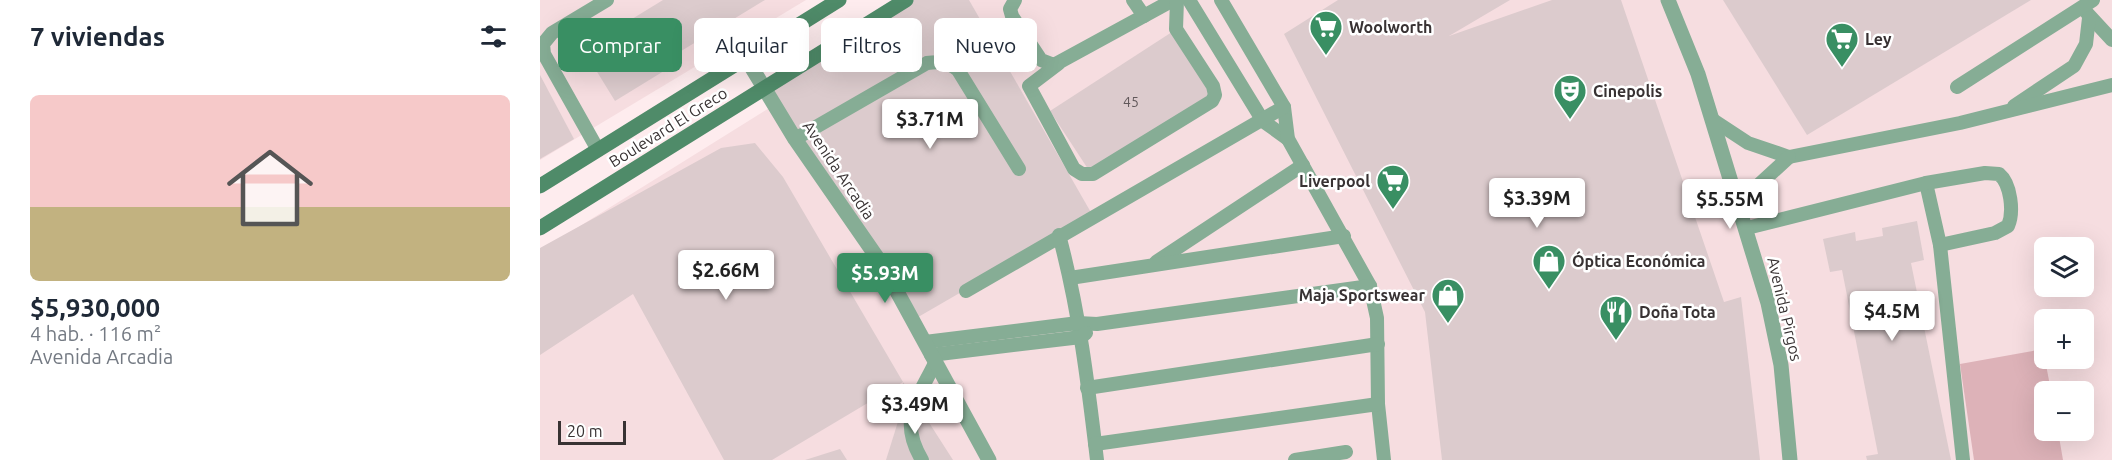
<!DOCTYPE html>
<html lang="es">
<meta charset="utf-8">
<style>
body{margin:0;font-family:Ubuntu,sans-serif;background:#f6f6f7;color:#1f2937;height:100vh;display:flex;flex-direction:column;font-size:22px;white-space:nowrap}
*{box-sizing:border-box;margin:0}
p{font-size:20px;color:#747a83}
.icon{flex:none;width:33px;height:33px;fill:none;stroke:currentColor;stroke-width:2;stroke-linecap:round;stroke-linejoin:round}
.map{position:relative;flex:1;overflow:hidden}
.panel{display:flex;flex-direction:column;background:#fff;width:540px}
.panel>*{flex:none}
.banner{position:absolute;left:18px;top:18px;width:570px;height:54px;display:flex;gap:12px}
.buttons{position:absolute;left:1494px;top:237px;display:grid;gap:12px}
.buttons a{display:grid;place-items:center;width:60px;height:60px;border-radius:9px;background:#fff;box-shadow:0 6px 24px #0002;font-size:30px}
.scale{position:absolute;left:18px;bottom:15px;width:68px;box-sizing:border-box;padding-left:6px;border:3px solid #383233;border-top:0;font-size:16px;line-height:21px;white-space:nowrap;color:#383233;-webkit-text-stroke:4px #fff;paint-order:stroke}
.price{position:absolute;translate:-50% -51px;padding:0 14px;border-radius:6px;background:#fff;color:#222;font-size:20px;line-height:39px;filter:drop-shadow(0 2px 3px #0008)}
.price::after{content:'';position:absolute;left:50%;top:36px;width:18px;height:14px;margin-left:-9px;background:inherit;clip-path:polygon(0 0,100% 0,50% 100%)}
.price.active{background:#398f63;color:#fff}
ul{padding:0;list-style:none}
li{display:grid;align-content:center;gap:12px;height:318px;padding:0 30px}
li span{display:grid;place-items:center;height:186px;border-radius:9px;color:#555}
li>.icon{margin-inline-start:auto}
span .icon{width:108px;height:108px;fill:#fffc;stroke-width:1}
li b{font-size:26px}
h2{display:flex;justify-content:space-between;align-items:center;height:72px;padding:0 30px;font-size:26px}
.tag{padding:0 21px;border-radius:9px;background:#fff;box-shadow:0 6px 24px #0002;font-size:21px;line-height:54px}
.tag.active{background:#398f63;color:#fff}
main{display:flex;flex:1;min-height:0}
.map>svg:first-child{display:block}
.built{fill:#f6dde0;fill-rule:evenodd}
.green{fill:#ddb2b8}
.building{fill:#dccbcd}
.lines{fill:none;stroke-linecap:round;stroke-linejoin:round}
.service{stroke:#86ad95;stroke-width:14}
.minor{stroke:#86ad95;stroke-width:15}
.secondary{stroke:#4f8b69;stroke-width:15}
.labels{text-anchor:middle;stroke-width:5;stroke-linejoin:round;paint-order:stroke}
.number-label{font-size:14px;fill:#61585a}
.poi-label{font-size:16px;font-weight:bold;fill:#383233;stroke:#fff;text-anchor:start}
.street-label{font-size:16px;fill:#383233;stroke:#fff}
</style>
<main>
<section class="panel">
<h2>7 viviendas<svg class="icon" aria-label="filters" viewBox="0 0 24 24"><path d="M4 7h16M4 17h16"/><circle cx="9" cy="7" r="2"/><circle cx="15" cy="17" r="2"/></svg></h2>
<ul>
<li><span style="background:linear-gradient(#f6c9c9 60%,#c2b280 0)"><svg class="icon" aria-label="home" viewBox="0 0 24 24"><path d="M3 11l9-7 9 7M6 9v11h12V9"/></svg></span><div><b>$5,930,000</b><p>4 hab. · 116 m²</p><p>Avenida Arcadia</p></div></li>
</ul>
</section>
<div class="map">
<svg width="1572" height="460" viewBox="0 0 1572 460">
<rect width="100%" height="100%" fill="#feecee"/>
<!-- built -->
<g class="built">
<polygon points="0,0 266,0 0,160"/>
<path d="M402,0H1572V460H0V251ZM1504,248H1544V286H1504ZM1504,320H1544V358H1504ZM1504,392H1544V430H1504Z"/>
</g>
<!-- green -->
<polygon class="green" points="1503,349 1511,391 1504,392 1504,430 1518,431 1523,460 1434,460 1420,364"/>
<!-- building -->
<g class="building">
<polygon points="123,0 225,0 133,56 137,63 75,101 43,49"/>
<polygon points="366,0 429,0 553,216 373,320 224,89"/>
<polygon points="798,0 970,0 909,36 1012,0 1081,0 1184,302 1201,297 1220,460 902,460 885,312 744,34"/>
<polygon points="1183,0 1491,0 1267,135"/>
<polygon points="632,32 672,93 550,172 510,111"/>
<polygon points="0,75 34,139 0,159"/>
<polygon points="215,143 243,177 363,382 232,460 184,460 93,294 0,355 0,248 181,148"/>
<polygon points="1377,221 1384,260 1371,263 1411,460 1327,460 1326,456 1338,454 1302,270 1290,272 1283,239 1315,232 1316,241 1343,236 1342,228"/>
<polygon points="363,382 413,460 346,460 361,412"/>
<polygon points="300,449 307,460 265,460"/>
</g>
<g class="lines">
<!-- service -->
<g class="service">
<polyline points="475,0 470,9 472,16 501,60 514,65 633,0"/>
<polyline points="593,0 604,16"/>
<polyline points="649,0 723,121 748,139"/>
<polyline points="681,0 744,107 748,139 830,286 837,318 838,404 844,460"/>
<polyline points="1547,13 1572,40"/>
<polyline points="518,64 489,86 534,169 542,174 553,174 672,101 675,95 673,86 636,29 637,0"/>
<polyline points="1417,87 1553,0"/>
<polyline points="1474,106 1534,66 1546,44 1549,18"/>
<polyline points="1173,120 1208,143 1249,157 1420,123 1572,85"/>
<path d="M255,139L387,63C400,61 408,62 418,70L479,169"/>
<polyline points="58,150 4,54 3,44 12,33 67,0"/>
<polyline points="1386,183 1400,245 1423,460"/>
<polyline points="1199,203 1249,157"/>
<path d="M1207,228L1386,183L1445,173L1459,174C1471,184 1474,212 1468,226L1455,233L1400,245"/>
<path d="M519,235C539,309 548,384 557,460"/>
<polyline points="616,262 763,165"/>
<polyline points="530,278 804,236"/>
<polyline points="426,291 744,107"/>
<polyline points="385,342 538,323 557,324 830,286"/>
<polyline points="391,355 541,337 546,333"/>
<polyline points="547,388 838,344"/>
<polyline points="555,444 838,404"/>
<path d="M382,460C358,420 377,400 395,363"/>
<polyline points="755,460 806,452"/>
</g>
<!-- minor -->
<g class="minor">
<polyline points="1128,0 1158,74 1228,303 1241,365 1250,460"/>
<polyline points="206,58 255,139 343,266 449,460"/>
</g>
<!-- secondary -->
<g class="secondary">
<polyline points="0,186 299,0"/>
<polyline points="0,228 366,0"/>
</g>
</g>
<!-- icons -->
<defs>
<symbol id="supermarket-pin" viewBox="-11 -11 22 30"><path d="M0 17L-7.5 6A9.5 9.5 0 1 1 7.5 6Z" fill="#398f63" stroke="#fff"/><path d="M-6-5.5h2.5l.6 2H6L4.5 2H-2.5L-4.4-4H-6ZM-1.5 3.2a1.3 1.3 0 1 0 .1 0ZM3 3.2a1.3 1.3 0 1 0 .1 0Z" fill="#fff"/></symbol>
<symbol id="theatre-pin" viewBox="-11 -11 22 30"><path d="M0 17L-7.5 6A9.5 9.5 0 1 1 7.5 6Z" fill="#398f63" stroke="#fff"/><path d="M-5-5.5Q0-4 5-5.5V0Q5 5 0 6Q-5 5-5 0ZM-3.3-2.5H-1v1.5H-3.3ZM1-2.5H3.3v1.5H1ZM-2.8 1Q0 5.5 2.8 1Z" fill="#fff"/></symbol>
<symbol id="shop-pin" viewBox="-11 -11 22 30"><path d="M0 17L-7.5 6A9.5 9.5 0 1 1 7.5 6Z" fill="#398f63" stroke="#fff"/><path d="M-5-2.5h2.3a2.7 3.5 0 0 1 5.4 0H5L5.5 6h-11ZM-1.5-2.5h3a1.5 2.3 0 0 0-3 0Z" fill="#fff"/></symbol>
<symbol id="restaurant-pin" viewBox="-11 -11 22 30"><path d="M0 17L-7.5 6A9.5 9.5 0 1 1 7.5 6Z" fill="#398f63" stroke="#fff"/><path d="M-5-6h1v4h1v-4h1v4h1v-4h1v5L-1.5 .5V6h-2V.5L-5-1ZM5-6V6H3V1.5H1.5Q1.5-4 5-6Z" fill="#fff"/></symbol>
</defs>
<g fill-rule="evenodd">
<use href="#supermarket-pin" x="767" y="8" width="38" height="52"/>
<use href="#supermarket-pin" x="1283" y="20" width="38" height="52"/>
<use href="#theatre-pin" x="1011" y="72" width="38" height="52"/>
<use href="#supermarket-pin" x="834" y="162" width="38" height="52"/>
<use href="#shop-pin" x="990" y="242" width="38" height="52"/>
<use href="#shop-pin" x="889" y="276" width="38" height="52"/>
<use href="#restaurant-pin" x="1057" y="293" width="38" height="52"/>
</g>
<g class="labels">
<!-- number labels -->
<g class="number-label">
<text x="591" y="107">45</text>
</g>
<!-- poi labels -->
<g class="poi-label">
<text x="809" y="33">Woolworth</text>
<text x="1325" y="45">Ley</text>
<text x="1053" y="97">Cinepolis</text>
<text x="830" y="187" text-anchor="end">Liverpool</text>
<text x="1032" y="267">Óptica Económica</text>
<text x="885" y="301" text-anchor="end">Maja Sportswear</text>
<text x="1099" y="318">Doña Tota</text>
</g>
<!-- street labels -->
<g class="street-label">
<text transform="translate(128 127) rotate(-32)" y="6">Boulevard El Greco</text>
<text transform="translate(299 170) rotate(56)" y="6">Avenida Arcadia</text>
<text transform="translate(1245 309) rotate(77)" y="6">Avenida Pirgos</text>
</g>
</g>
</svg>
<div class="buttons">
<a><svg class="icon" aria-label="layers" viewBox="0 0 24 24"><path d="M12 4l9 5-9 5-9-5zM3 14l9 5 9-5"/></svg></a>
<a>+</a>
<a>−</a>
</div>
<div class="scale">20 m</div>
<b class="price" style="left:390px;top:150px">$3.71M</b>
<b class="price" style="left:997px;top:229px">$3.39M</b>
<b class="price" style="left:1190px;top:230px">$5.55M</b>
<b class="price" style="left:186px;top:301px">$2.66M</b>
<b class="price active" style="left:345px;top:304px">$5.93M</b>
<b class="price" style="left:1352px;top:342px">$4.5M</b>
<b class="price" style="left:375px;top:435px">$3.49M</b>
<div class="banner">
<a class="tag active">Comprar</a>
<a class="tag">Alquilar</a>
<a class="tag">Filtros</a>
<a class="tag">Nuevo</a>
</div>
</div>
</main>
